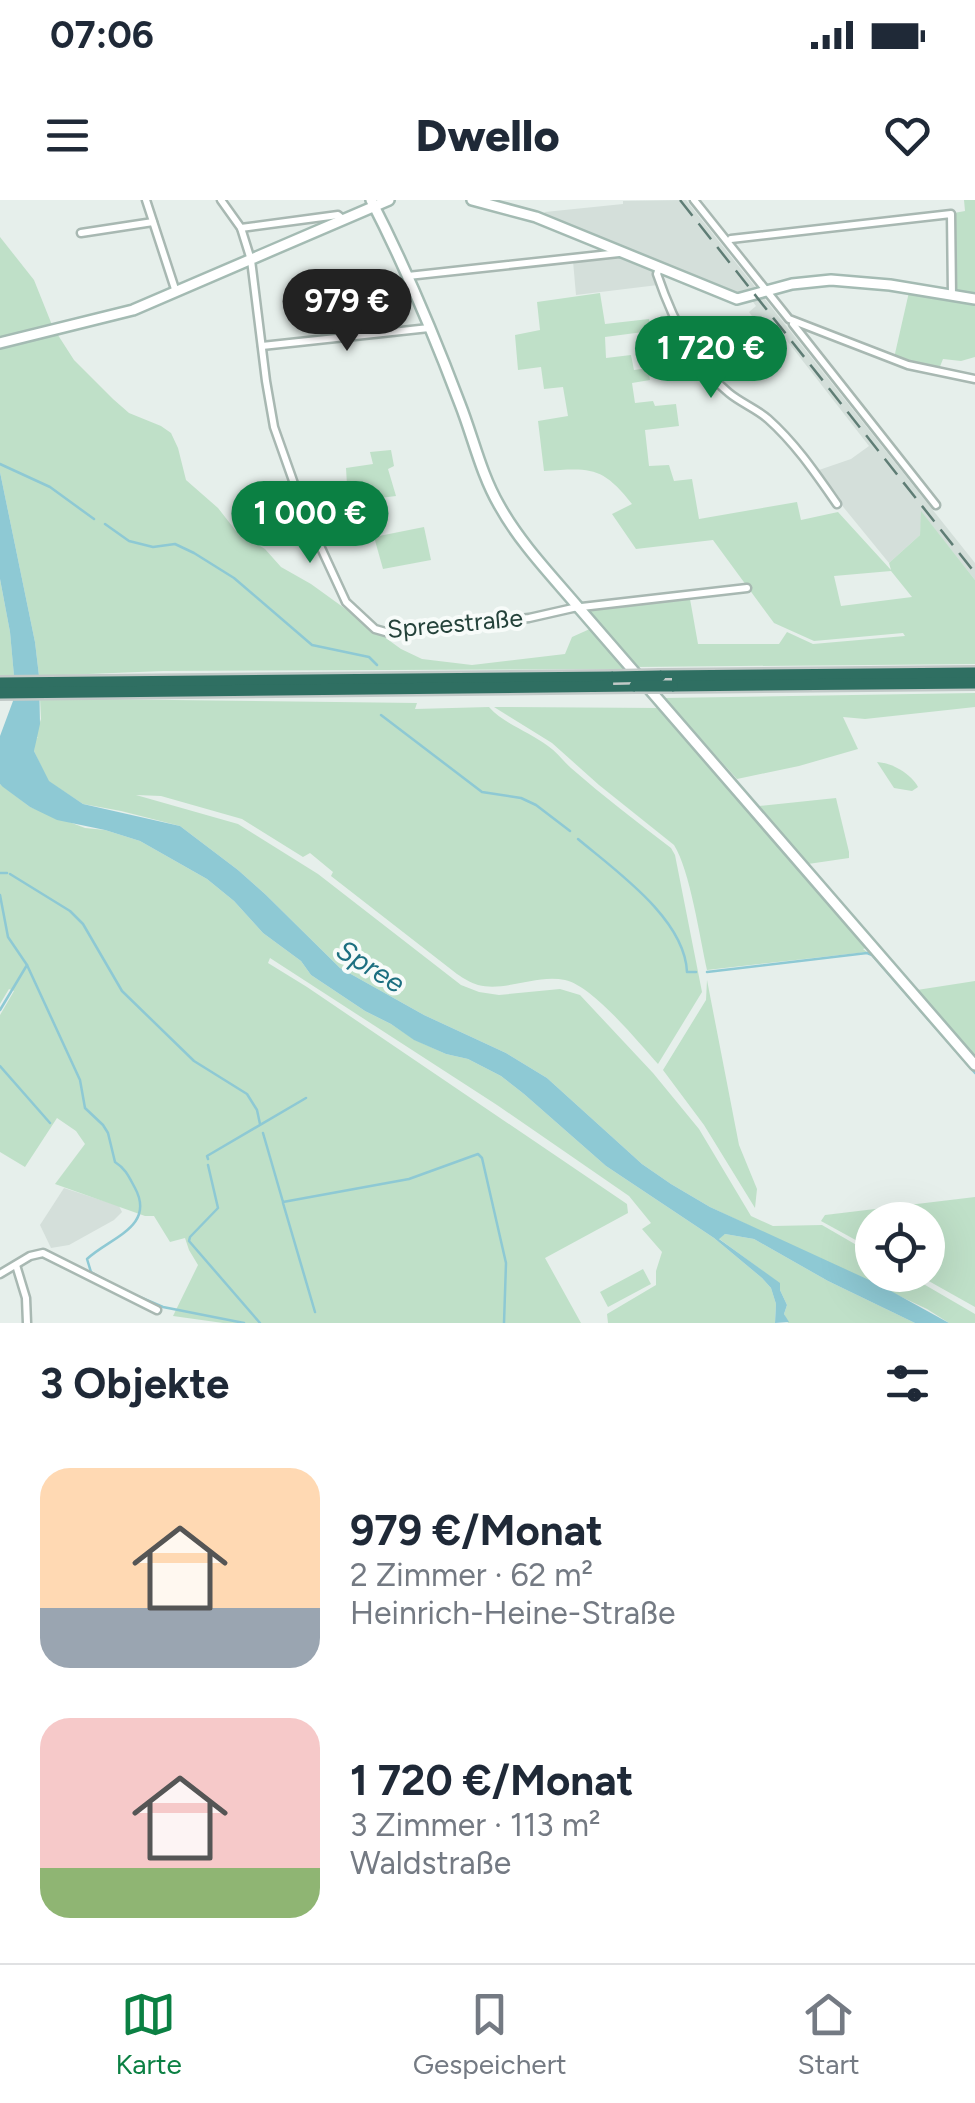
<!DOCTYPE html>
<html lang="de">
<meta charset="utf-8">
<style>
body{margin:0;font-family:Figtree,sans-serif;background:#f2f2f3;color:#1f2937;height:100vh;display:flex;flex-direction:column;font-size:38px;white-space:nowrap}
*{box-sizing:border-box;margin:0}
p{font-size:32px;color:#747a83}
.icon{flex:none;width:55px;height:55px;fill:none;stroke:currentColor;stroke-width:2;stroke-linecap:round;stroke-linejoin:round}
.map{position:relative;height:1123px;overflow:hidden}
.drawer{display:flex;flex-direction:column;background:#fff;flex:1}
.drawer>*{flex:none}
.buttons{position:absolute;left:855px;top:1002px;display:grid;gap:20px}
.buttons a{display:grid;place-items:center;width:90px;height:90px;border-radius:50%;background:#fff;box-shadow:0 10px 40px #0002;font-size:50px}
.price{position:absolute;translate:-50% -85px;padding:0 22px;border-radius:35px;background:#0b8043;color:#fff;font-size:32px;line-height:65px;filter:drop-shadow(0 2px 5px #0008)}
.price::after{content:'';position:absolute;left:50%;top:60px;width:30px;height:22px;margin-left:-15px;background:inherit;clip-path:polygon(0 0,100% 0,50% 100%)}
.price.on{background:#222;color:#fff}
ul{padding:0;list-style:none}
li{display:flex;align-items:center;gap:30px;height:250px;padding:0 40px}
li span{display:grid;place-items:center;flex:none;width:280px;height:200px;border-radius:30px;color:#555}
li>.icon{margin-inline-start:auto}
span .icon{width:120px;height:120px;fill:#fffc;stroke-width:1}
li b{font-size:42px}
h2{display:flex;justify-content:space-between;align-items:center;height:120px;padding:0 40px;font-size:42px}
.status{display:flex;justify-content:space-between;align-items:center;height:70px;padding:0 50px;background:#fff;direction:ltr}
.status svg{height:28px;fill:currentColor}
header{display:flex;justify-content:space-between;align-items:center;height:130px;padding:0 40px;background:#fff;font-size:45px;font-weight:800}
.tabs{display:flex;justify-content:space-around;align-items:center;height:140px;border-top:2px solid #e0e1e3;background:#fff;font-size:28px;color:#747a83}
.tabs a{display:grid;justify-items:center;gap:5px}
.tabs .on{color:#0b8043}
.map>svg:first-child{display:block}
.built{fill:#d4dfda}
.green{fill:#bfe0c8;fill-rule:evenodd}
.water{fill:#8ec9d4}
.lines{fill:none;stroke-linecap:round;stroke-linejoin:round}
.stream{stroke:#8ec9d4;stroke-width:2.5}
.street-casing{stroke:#a8b8b2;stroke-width:11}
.secondary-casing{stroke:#a4bbb3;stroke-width:14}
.highway-casing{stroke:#c2cac8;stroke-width:16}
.street{stroke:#fff;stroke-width:6}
.secondary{stroke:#fff;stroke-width:9}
.highway{stroke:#2f6f62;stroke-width:11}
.rail{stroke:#5f7d75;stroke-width:2.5;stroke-dasharray:20 10;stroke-linecap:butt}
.highway-bridge-casing{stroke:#c2cac8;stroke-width:16;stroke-linecap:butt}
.highway-bridge{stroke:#2f6f62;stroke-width:11}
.labels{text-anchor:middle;stroke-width:8;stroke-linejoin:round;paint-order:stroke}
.street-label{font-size:25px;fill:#24423a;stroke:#f7fbf9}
.water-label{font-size:28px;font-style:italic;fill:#1c6f80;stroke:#f7fbf9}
</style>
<div class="status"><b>07:06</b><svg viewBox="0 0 49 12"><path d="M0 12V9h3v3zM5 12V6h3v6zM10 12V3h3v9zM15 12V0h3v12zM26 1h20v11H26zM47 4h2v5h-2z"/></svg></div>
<header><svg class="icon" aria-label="menu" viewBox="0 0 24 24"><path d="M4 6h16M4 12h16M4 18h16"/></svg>Dwello<svg class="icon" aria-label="heart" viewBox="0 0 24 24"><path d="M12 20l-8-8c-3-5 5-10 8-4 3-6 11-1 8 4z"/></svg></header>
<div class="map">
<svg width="975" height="1123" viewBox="0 0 975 1123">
<rect width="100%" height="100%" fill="#e6efeb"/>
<!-- built -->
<g class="built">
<polygon points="686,0 975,363 975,380 922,313 920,335 889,363 840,303 819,270 851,259 869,246 774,124 763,131 749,112 756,106 748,95 737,95 542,15 545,12 623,4 623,1"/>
<polygon points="618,56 653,69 658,85 576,95 573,61"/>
<polygon points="64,988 119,1006 122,1012 114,1020 69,1045 51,1048 40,1025"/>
</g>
<!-- green -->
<g class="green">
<polygon points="964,0 975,0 975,94 956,90 954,13 965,11"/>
<polygon points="0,37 34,80 52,125 0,138"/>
<polygon points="909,92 975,103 975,157 961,161 943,159 939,169 894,158"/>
<path d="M600,93L605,124L649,119L651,131L605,137L606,158L631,155L634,170L648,168L650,180L632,183L635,203L653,201L655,206L676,204L679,226L645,230L649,266L669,265L674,281L692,279L699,319L797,302L801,320L838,312L891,370L889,363L920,335L921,311L975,380V464L636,467L585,409L690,399L698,444H779L787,432L813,444L905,436L903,433L814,441L774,423L713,340L636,349L612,314L632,304C602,266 591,268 544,271L538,221L568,216L563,187L544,189L541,167L518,170L515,135L540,130L537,102ZM891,371L912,397L841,406L834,376Z"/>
<polygon points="56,132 74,160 113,199 129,213 161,226 171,233 178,248 186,280 218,308 236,331 265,349 281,367 311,384 401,449 422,459 472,465 565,454 572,437 592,428 630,469 163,471 39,476 35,442 0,272 0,148"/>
<polygon points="391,250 394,266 388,269 396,296 348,302 346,268 373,264 370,252"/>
<polygon points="424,327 431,360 383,369 374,337"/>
<polygon points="0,379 10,432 14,476 0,476"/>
<polygon points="975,493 975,507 865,519 843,517 858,549 799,566 737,579 664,498"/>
<path d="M82,497L91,499L417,503L415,509L489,507C504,524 530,532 548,546C557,552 563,561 571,568C603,596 637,622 671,648L675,655L702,792L658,864C638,842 593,786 565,780C536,774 506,792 478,785C471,783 463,778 457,774L331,676L333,672L310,653L303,657L242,619L161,596L136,595L238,624L318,674L461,785L479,792L499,795L560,789L580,795L653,873L699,929L751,1016L773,1026L822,1025L872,1054V1075H908L975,1114V1123H949L927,1109L710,1007L671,984L642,964L547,878L506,853L424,815L340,768L265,694L238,670L180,626L121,611L83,604L48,581L34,551L35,538H38L35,536L41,519L40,498Z"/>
<path d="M494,507L660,508L869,747L863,749L867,752L707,770C700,739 690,670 674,645L599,585L552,543Z"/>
<path d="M877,562C893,563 911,574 918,587L912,591L894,588Z"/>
<polygon points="0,584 30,607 85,628 105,630 140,641 207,679 234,701 263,733 301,761 311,775 365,811 391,824 415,840 446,854 468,859 501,876 524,894 606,966 714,1038 762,1078 771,1088 776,1104 775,1123 608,1123 607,1114 656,1085 656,1071 662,1052 642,1029 651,1023 629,996 497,905 270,758 268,763 307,787 627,1004 628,1013 545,1058 581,1123 223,1123 173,1116 198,1065 189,1050 185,1038 170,1042 154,1016 145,1016 55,984 85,944 76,931 57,918 25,967 0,952 0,815 14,791 9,789 0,804"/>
<polygon points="836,598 849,652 849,658 808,664 759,606"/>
<polygon points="707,780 739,945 757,989 755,1008 704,925 663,870 706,800"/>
<polygon points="975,781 975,859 917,790"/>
<polygon points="975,997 975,1107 918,1075 928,1075 928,1020 872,1020 872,1049 821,1021 825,1015"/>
<polygon points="725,1034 754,1039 828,1081 915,1123 788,1123 784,1114 787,1105 780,1090 779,1083 718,1038"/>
<polygon points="643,1069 651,1084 608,1107 600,1092"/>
</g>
<!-- water -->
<polygon class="water" points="0,272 35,442 39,476 40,524 34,551 49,581 83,604 180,626 238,670 265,694 340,768 424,815 506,853 547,878 642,964 671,984 710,1007 880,1085 949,1123 915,1123 828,1081 754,1039 725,1034 719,1039 780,1083 780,1090 787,1105 784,1114 789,1122 775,1123 776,1104 771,1088 762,1078 714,1038 606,966 524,894 501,876 468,859 446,854 414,840 391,824 365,811 311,775 301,761 263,733 234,701 207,679 140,641 105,630 57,620 30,607 3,587 0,584 0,536 13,501 14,476 10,432 0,379"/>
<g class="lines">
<!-- stream -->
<g class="stream">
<polyline points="0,264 50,287 94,319"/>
<polyline points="105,324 129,341 153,347 175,344 194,353 234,378 312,445 369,457 377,465"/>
<polyline points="381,515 482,592 521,598 536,605 570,631"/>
<path d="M578,639C616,671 685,719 687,772H696"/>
<polyline points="0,673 7,673"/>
<polyline points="10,674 70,711 83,724 122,791 194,861 247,894 257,910 260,924"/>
<polyline points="0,695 8,737 27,765 0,810"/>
<path d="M27,765L80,880L85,908L103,925L108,933L115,962C126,969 129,977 135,988C156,1027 109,1038 87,1059L91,1072L114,1085"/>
<polyline points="707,772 867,753 872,755 975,873"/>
<polyline points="0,866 50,923"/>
<polyline points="263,933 283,1002 409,979 478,954 482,958 506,1063 504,1123"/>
<polyline points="208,959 207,956 306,898"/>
<polyline points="208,965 218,1008 190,1037 189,1041 260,1123"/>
<polyline points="283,1003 315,1112"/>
<polyline points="135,1095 163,1107 244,1123"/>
</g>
<defs>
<g id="street">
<polyline points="146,0 176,92"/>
<polyline points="221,0 241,28 251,60 266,181 274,227 303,309 346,402 375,429 389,433 529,418 573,408 747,388"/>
<polyline points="694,0 789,119 908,165 975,179"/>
<polyline points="241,28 338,15 343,19"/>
<polyline points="81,33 153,22"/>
<polyline points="731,39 951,14 952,95"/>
<path d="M659,68L657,74C671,115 694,165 729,193C741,203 757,209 768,219C796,244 816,274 837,304"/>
<polyline points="408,76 619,53"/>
<polyline points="793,124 936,305"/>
<polyline points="262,146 429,128"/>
<polyline points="16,1065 26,1098 27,1123"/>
<polyline points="0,1074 30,1056 43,1053 157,1110"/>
</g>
<g id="secondary">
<path d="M371,0C405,66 434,135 460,204C473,237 481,274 499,305C520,343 551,375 579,408L975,865"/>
<polyline points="472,0 536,17 737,99 792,84 831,80 890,85 975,99"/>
<polyline points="0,143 133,110 389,0"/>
</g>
<g id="highway">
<polyline points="660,476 975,473"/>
<polyline points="0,483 613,477"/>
<polyline points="672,486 975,483"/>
<polyline points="0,493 635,486"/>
</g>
</defs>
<!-- street casing -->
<use href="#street" class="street-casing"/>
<!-- secondary casing -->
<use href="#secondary" class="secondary-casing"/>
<!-- highway casing -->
<use href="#highway" class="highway-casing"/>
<!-- street -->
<use href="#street" class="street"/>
<!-- secondary -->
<use href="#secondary" class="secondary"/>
<!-- highway -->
<use href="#highway" class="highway"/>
<!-- rail -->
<polyline class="rail" points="680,0 975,373"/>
<defs>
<g id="highway-bridge">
<polyline points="613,477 660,476"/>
<polyline points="635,486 672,486"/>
</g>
</defs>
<!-- highway-bridge casing -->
<use href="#highway-bridge" class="highway-bridge-casing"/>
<!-- highway-bridge -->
<use href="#highway-bridge" class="highway-bridge"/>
</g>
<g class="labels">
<!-- street labels -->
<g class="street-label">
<text transform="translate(455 423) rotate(-5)" y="9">Spreestraße</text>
</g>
<!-- water labels -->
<g class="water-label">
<text transform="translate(371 766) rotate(32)" y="10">Spree</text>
</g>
</g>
</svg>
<div class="buttons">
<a><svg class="icon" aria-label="locate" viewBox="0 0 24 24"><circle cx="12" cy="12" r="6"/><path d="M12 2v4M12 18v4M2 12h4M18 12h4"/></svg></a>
</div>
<b class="price on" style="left:347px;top:154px">979 €</b>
<b class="price" style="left:711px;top:201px">1 720 €</b>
<b class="price" style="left:310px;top:366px">1 000 €</b>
</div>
<section class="drawer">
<h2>3 Objekte<svg class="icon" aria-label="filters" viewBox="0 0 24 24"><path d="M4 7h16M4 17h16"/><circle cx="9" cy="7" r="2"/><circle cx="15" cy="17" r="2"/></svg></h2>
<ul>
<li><span style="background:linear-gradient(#ffd9b3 70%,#9aa5b1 0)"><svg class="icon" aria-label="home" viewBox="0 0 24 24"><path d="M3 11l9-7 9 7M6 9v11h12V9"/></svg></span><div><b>979 €/Monat</b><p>2 Zimmer · 62 m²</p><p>Heinrich-Heine-Straße</p></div></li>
<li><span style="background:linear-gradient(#f6c9c9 75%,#8fb573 0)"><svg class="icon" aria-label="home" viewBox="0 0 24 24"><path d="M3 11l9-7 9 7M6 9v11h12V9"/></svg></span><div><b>1 720 €/Monat</b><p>3 Zimmer · 113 m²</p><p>Waldstraße</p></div></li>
</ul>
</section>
<nav class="tabs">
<a class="on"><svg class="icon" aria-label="map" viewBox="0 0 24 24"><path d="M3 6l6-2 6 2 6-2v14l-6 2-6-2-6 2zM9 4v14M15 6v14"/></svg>Karte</a>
<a><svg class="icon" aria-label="saved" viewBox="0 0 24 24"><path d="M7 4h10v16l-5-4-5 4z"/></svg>Gespeichert</a>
<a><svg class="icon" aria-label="home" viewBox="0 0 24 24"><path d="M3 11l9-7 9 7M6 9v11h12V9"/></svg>Start</a>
</nav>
